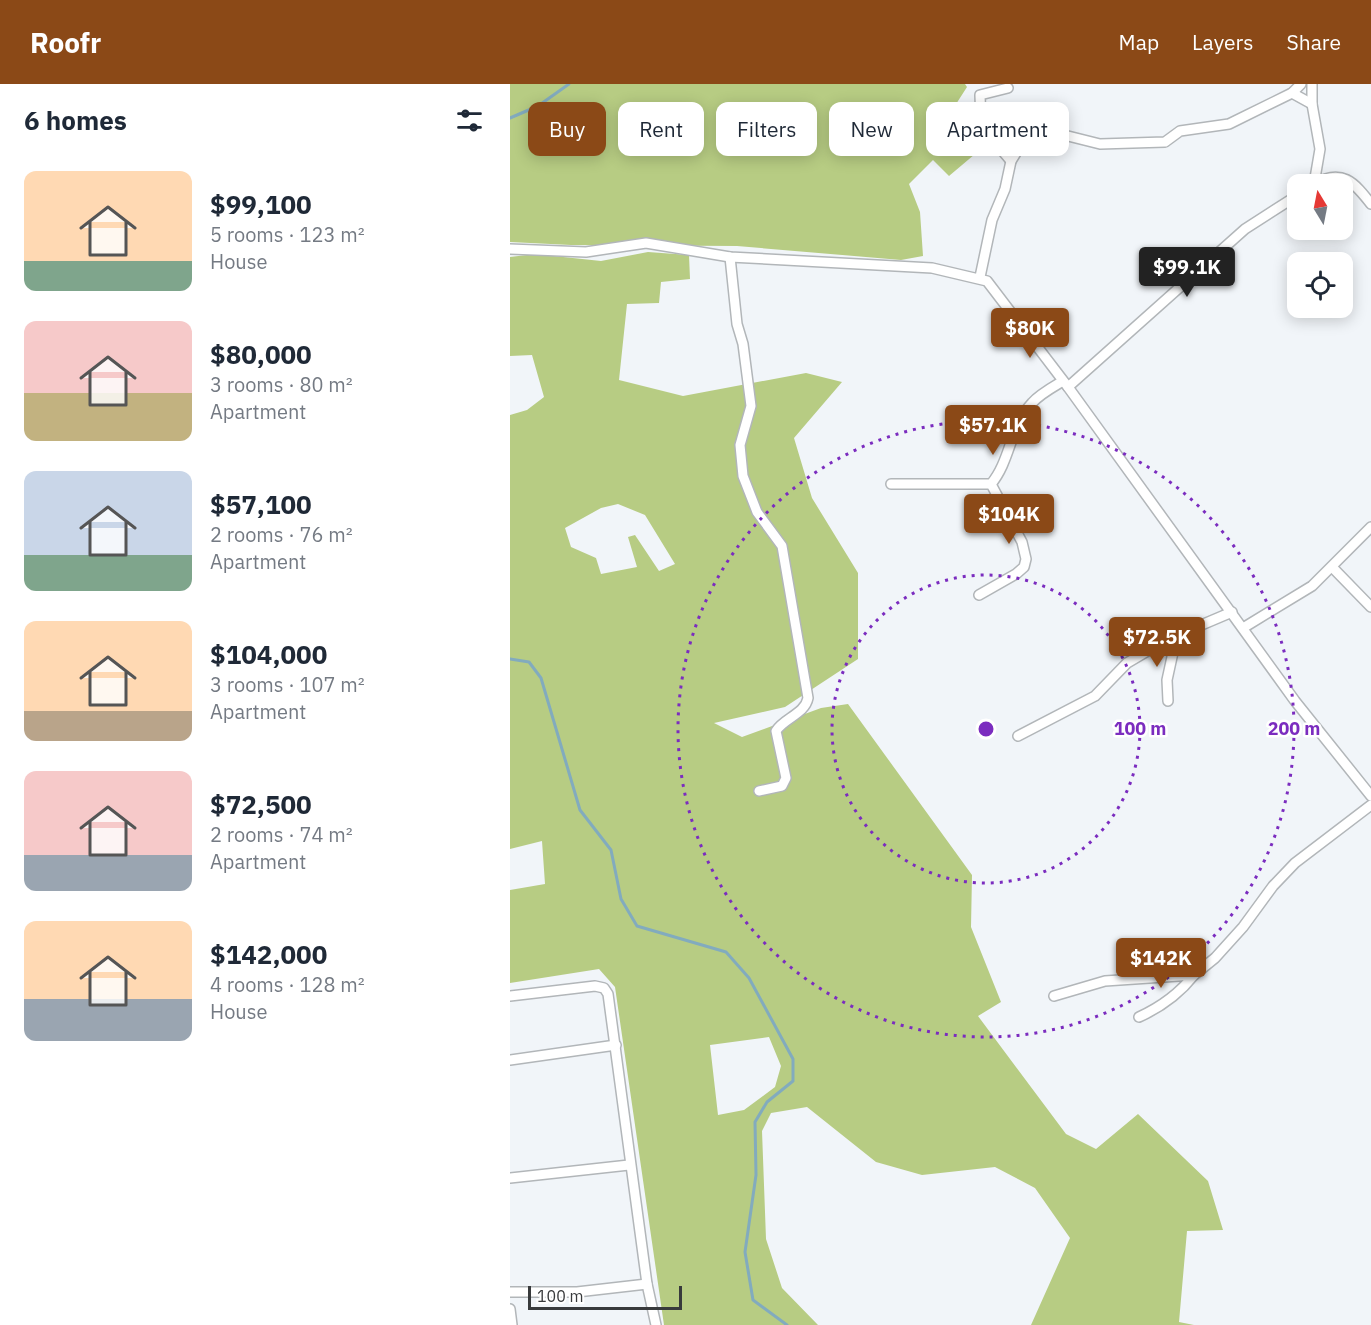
<!DOCTYPE html>
<meta charset="utf-8">
<style>
body{margin:0;font-family:"IBM Plex Sans",sans-serif;background:#f6f6f7;color:#1f2937;height:100vh;display:flex;flex-direction:column;font-size:22px;white-space:nowrap}
*{box-sizing:border-box;margin:0}
p{font-size:20px;color:#747a83}
.icon{flex:none;width:33px;height:33px;fill:none;stroke:currentColor;stroke-width:2;stroke-linecap:round;stroke-linejoin:round}
.map{position:relative;flex:1;overflow:hidden}
.details{display:flex;flex-direction:column;background:#fff;width:510px}
.details>*{flex:none}
.top-card{position:absolute;left:18px;top:18px;width:570px;height:54px;display:flex;gap:12px}
.needle{width:39px;rotate:350deg}
.buttons{position:absolute;left:777px;top:90px;display:grid;gap:12px}
.buttons a{display:grid;place-items:center;width:66px;height:66px;border-radius:12px;background:#fff;box-shadow:0 3px 15px #0003;font-size:30px}
.scale{position:absolute;left:18px;bottom:15px;width:154px;box-sizing:border-box;padding-left:6px;border:3px solid #383a3c;border-top:0;font-size:16px;line-height:21px;white-space:nowrap;color:#383a3c;-webkit-text-stroke:4px #fff;paint-order:stroke}
.price{position:absolute;translate:-50% -51px;padding:0 14px;border-radius:6px;background:#8b4917;color:#fff;font-size:20px;line-height:39px;filter:drop-shadow(0 2px 3px #0008)}
.price::after{content:'';position:absolute;left:50%;top:36px;width:18px;height:14px;margin-left:-9px;background:inherit;clip-path:polygon(0 0,100% 0,50% 100%)}
.price.active{background:#222;color:#fff}
ul{padding:0;list-style:none}
li{display:flex;align-items:center;gap:18px;height:150px;padding:0 24px}
li span{display:grid;place-items:center;flex:none;width:168px;height:120px;border-radius:12px;color:#555}
li>.icon{margin-inline-start:auto}
span .icon{width:72px;height:72px;fill:#fffc;stroke-width:1}
li b{font-size:26px}
h2{display:flex;justify-content:space-between;align-items:center;height:72px;padding:0 24px;font-size:26px}
.tag{padding:0 21px;border-radius:12px;background:#fff;box-shadow:0 3px 15px #0003;font-size:21px;line-height:54px}
.tag.active{background:#8b4917;color:#fff}
header{display:flex;align-items:center;gap:36px;box-sizing:border-box;height:84px;padding:0 30px;background:#8b4917;color:#fff}
header strong{font-size:28px}
nav{display:flex;gap:33px;margin-inline-start:auto;font-size:21px}
main{display:flex;flex:1;min-height:0}
.map>svg:first-child{display:block}
.green{fill:#b7cc83;fill-rule:evenodd}
.lines{fill:none;stroke-linecap:round;stroke-linejoin:round}
.stream{stroke:#82abbe;stroke-width:3}
.minor-casing{stroke:#b2b6b9;stroke-width:12}
.minor{stroke:#fff;stroke-width:9}
.ring{fill:none;stroke:#7b2cbf;stroke-width:3;stroke-dasharray:3 6}
.centre{fill:#7b2cbf;stroke:#fff;stroke-width:3}
.ring-label{font-size:18px;text-anchor:middle;font-weight:bold;fill:#7b2cbf;stroke:#fff;stroke-width:5;stroke-linejoin:round;paint-order:stroke}
</style>
<header>
<strong>Roofr</strong>
<nav><a>Map</a><a>Layers</a><a>Share</a></nav>
</header>
<main>
<section class="details">
<h2>6 homes<svg class="icon" aria-label="filters" viewBox="0 0 24 24"><path d="M4 7h16M4 17h16"/><circle cx="9" cy="7" r="2"/><circle cx="15" cy="17" r="2"/></svg></h2>
<ul>
<li><span style="background:linear-gradient(#ffd9b3 75%,#7fa58c 0)"><svg class="icon" aria-label="home" viewBox="0 0 24 24"><path d="M3 11l9-7 9 7M6 9v11h12V9"/></svg></span><div><b>$99,100</b><p>5 rooms · 123 m²</p><p>House</p></div></li>
<li><span style="background:linear-gradient(#f6c9c9 60%,#c2b280 0)"><svg class="icon" aria-label="home" viewBox="0 0 24 24"><path d="M3 11l9-7 9 7M6 9v11h12V9"/></svg></span><div><b>$80,000</b><p>3 rooms · 80 m²</p><p>Apartment</p></div></li>
<li><span style="background:linear-gradient(#c9d6e8 70%,#7fa58c 0)"><svg class="icon" aria-label="home" viewBox="0 0 24 24"><path d="M3 11l9-7 9 7M6 9v11h12V9"/></svg></span><div><b>$57,100</b><p>2 rooms · 76 m²</p><p>Apartment</p></div></li>
<li><span style="background:linear-gradient(#ffd9b3 75%,#b9a48a 0)"><svg class="icon" aria-label="home" viewBox="0 0 24 24"><path d="M3 11l9-7 9 7M6 9v11h12V9"/></svg></span><div><b>$104,000</b><p>3 rooms · 107 m²</p><p>Apartment</p></div></li>
<li><span style="background:linear-gradient(#f6c9c9 70%,#9aa5b1 0)"><svg class="icon" aria-label="home" viewBox="0 0 24 24"><path d="M3 11l9-7 9 7M6 9v11h12V9"/></svg></span><div><b>$72,500</b><p>2 rooms · 74 m²</p><p>Apartment</p></div></li>
<li><span style="background:linear-gradient(#ffd9b3 65%,#9aa5b1 0)"><svg class="icon" aria-label="home" viewBox="0 0 24 24"><path d="M3 11l9-7 9 7M6 9v11h12V9"/></svg></span><div><b>$142,000</b><p>4 rooms · 128 m²</p><p>House</p></div></li>
</ul>
</section>
<div class="map">
<svg width="861" height="1241" viewBox="0 0 861 1241">
<rect width="100%" height="100%" fill="#f1f5f9"/>
<!-- green -->
<g class="green">
<polygon points="0,0 455,0 457,3 439,31 471,65 439,92 423,76 399,100 410,128 413,172 391,176 227,162 61,161 0,158"/>
<path d="M138,168L179,171L180,195L151,198L149,219L117,220L109,296L173,312L296,289L332,298L284,354L302,414L348,489V575L275,623L204,639L232,653L311,624L338,620L462,791L461,843L491,918L468,932L556,1050L586,1065L628,1030L698,1097L713,1146L677,1147L669,1238L684,1241H521L560,1154L525,1104L485,1083L412,1091L366,1078L297,1023L261,1029L252,1047L256,1155L272,1204L308,1241H154L105,903L89,885L0,899V806L35,800L32,757L0,765V331L17,326L34,313L22,271L0,272V173L25,170L91,177ZM108,420L135,431L165,480L149,487L125,451L118,453L127,483L91,490L86,474L61,463L55,444L91,424ZM259,953L271,982L265,1003L234,1026L208,1031L200,961Z"/>
</g>
<g class="lines">
<!-- stream -->
<g class="stream">
<polyline points="0,34 28,22 59,0"/>
<polyline points="0,575 19,578 31,594 70,726 101,766 111,815 127,842 216,868 239,894 283,975 283,997 257,1018 245,1038 246,1091 235,1168 243,1216 277,1241"/>
</g>
<defs>
<g id="minor">
<polyline points="802,0 802,20 810,65 804,100"/>
<path d="M498,4L470,11C470,48 481,52 501,77"/>
<polyline points="782,9 802,20"/>
<path d="M804,100C832,84 844,98 861,120"/>
<polyline points="0,165 76,168 136,159 220,173 422,184 477,197 558,303 785,617 861,712"/>
<path d="M220,173L227,240L233,260L241,322L230,361L233,392L247,428L272,462L298,614C295,630 274,634 266,647L276,694L272,702L249,707"/>
<polyline points="470,193 482,136 495,105 501,77 509,64 558,52 590,60 655,58 670,47 719,40 782,9 791,0"/>
<polyline points="558,303 735,145 788,111"/>
<path d="M381,400H481C501,376 500,342 522,319C530,310 543,303 553,297"/>
<polyline points="822,483 861,523"/>
<polyline points="469,511 506,490 514,483 516,475 512,458 481,400"/>
<polyline points="733,544 802,502 861,443"/>
<polyline points="658,617 657,596 667,550"/>
<polyline points="508,652 585,612 617,579 656,556 722,528"/>
<polyline points="0,912 85,902 94,904 98,910 137,1200"/>
<polyline points="544,912 595,897 684,891 705,874 733,843 763,802 785,779 861,721"/>
<path d="M629,933C651,923 669,910 684,891"/>
<polyline points="0,976 106,961"/>
<polyline points="0,1094 119,1081"/>
<polyline points="0,1208 67,1208 137,1200 146,1241"/>
<polyline points="0,1225 2,1241"/>
</g>
</defs>
<!-- minor casing -->
<use href="#minor" class="minor-casing"/>
<!-- minor -->
<use href="#minor" class="minor"/>
</g>
<!-- distance rings -->
<g class="ring">
<circle cx="476" cy="645" r="154"/>
<circle cx="476" cy="645" r="308"/>
</g>
<circle cx="476" cy="645" r="9" class="centre"/>
<g class="ring-label">
<text x="630" y="651">100 m</text>
<text x="784" y="651">200 m</text>
</g>
</svg>
<div class="buttons">
<a><svg class="needle" viewBox="-14 -14 28 28"><path d="M0-13l5 13h-10z" fill="#e53935"/><path d="M0 13l5-13h-10z" fill="#747a83"/></svg></a>
<a><svg class="icon" aria-label="locate" viewBox="0 0 24 24"><circle cx="12" cy="12" r="6"/><path d="M12 2v4M12 18v4M2 12h4M18 12h4"/></svg></a>
</div>
<div class="scale">100 m</div>
<b class="price active" style="left:677px;top:214px">$99.1K</b>
<b class="price" style="left:520px;top:275px">$80K</b>
<b class="price" style="left:483px;top:372px">$57.1K</b>
<b class="price" style="left:499px;top:461px">$104K</b>
<b class="price" style="left:647px;top:584px">$72.5K</b>
<b class="price" style="left:651px;top:905px">$142K</b>
<div class="top-card">
<a class="tag active">Buy</a>
<a class="tag">Rent</a>
<a class="tag">Filters</a>
<a class="tag">New</a>
<a class="tag">Apartment</a>
</div>
</div>
</main>
